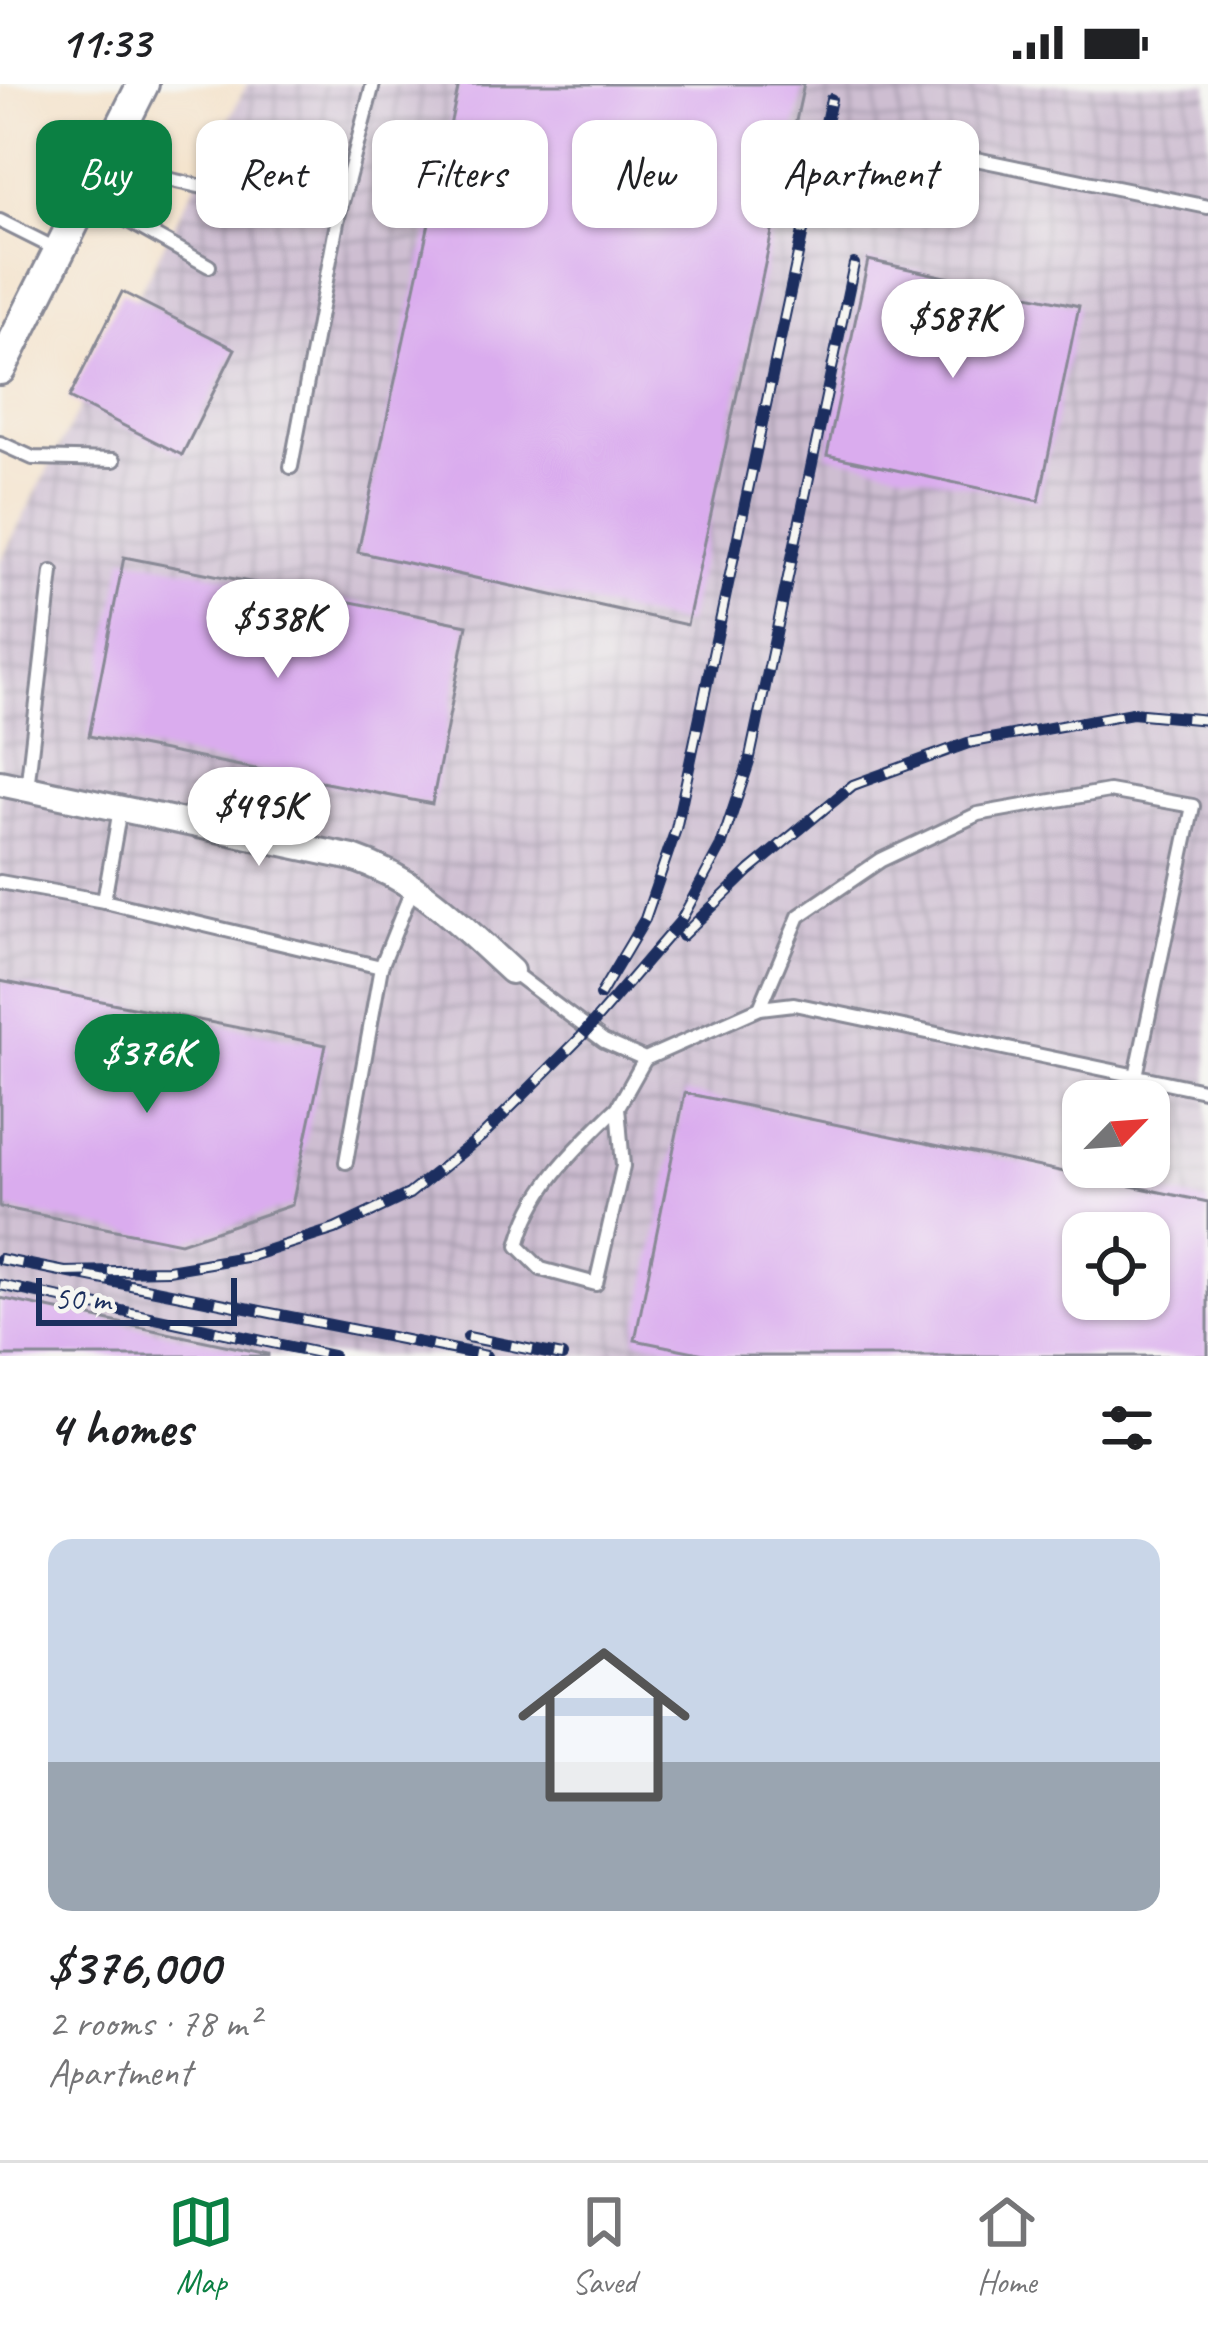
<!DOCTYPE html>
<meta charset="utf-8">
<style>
body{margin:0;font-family:Caveat,sans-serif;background:#f6f6f6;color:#202124;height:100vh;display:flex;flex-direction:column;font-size:45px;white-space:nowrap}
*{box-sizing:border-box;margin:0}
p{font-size:39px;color:#757577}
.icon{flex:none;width:66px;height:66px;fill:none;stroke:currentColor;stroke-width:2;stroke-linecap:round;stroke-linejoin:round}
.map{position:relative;height:1272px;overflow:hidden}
.details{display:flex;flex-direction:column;background:#fff;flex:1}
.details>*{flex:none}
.top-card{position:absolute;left:36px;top:36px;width:1137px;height:108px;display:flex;gap:24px}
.needle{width:78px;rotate:65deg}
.controls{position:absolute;left:1062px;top:996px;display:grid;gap:24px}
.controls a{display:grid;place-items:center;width:108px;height:108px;border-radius:24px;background:#fff;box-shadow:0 3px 9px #0004;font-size:60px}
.scale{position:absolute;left:36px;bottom:30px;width:201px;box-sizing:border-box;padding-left:12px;border:6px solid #1b2f5e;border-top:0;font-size:33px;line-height:42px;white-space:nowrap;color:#1b2f5e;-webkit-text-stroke:9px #f6f6f2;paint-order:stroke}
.price{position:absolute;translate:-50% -102px;padding:0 27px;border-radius:42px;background:#fff;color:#222;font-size:39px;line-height:78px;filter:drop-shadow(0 3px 6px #0008)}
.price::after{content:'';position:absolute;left:50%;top:72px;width:36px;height:27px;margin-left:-18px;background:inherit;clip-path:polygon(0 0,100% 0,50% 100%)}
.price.on{background:#0b8043;color:#fff}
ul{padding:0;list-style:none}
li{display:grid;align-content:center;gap:24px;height:636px;padding:0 48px}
li span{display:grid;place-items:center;height:372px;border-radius:24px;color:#555}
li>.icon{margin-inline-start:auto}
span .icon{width:216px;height:216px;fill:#fffc;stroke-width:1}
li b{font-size:51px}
h2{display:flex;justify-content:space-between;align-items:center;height:144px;padding:0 48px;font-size:51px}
.pill{padding:0 42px;border-radius:24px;background:#fff;box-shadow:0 3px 9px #0004;font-size:42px;line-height:108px}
.pill.on{background:#0b8043;color:#fff}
.status{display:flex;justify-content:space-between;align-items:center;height:84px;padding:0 60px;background:#fff;direction:ltr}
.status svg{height:33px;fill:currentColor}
.tabs{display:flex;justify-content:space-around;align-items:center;height:168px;border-top:3px solid #e0e0e0;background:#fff;font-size:33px;color:#757577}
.tabs a{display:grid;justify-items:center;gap:6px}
.tabs .on{color:#0b8043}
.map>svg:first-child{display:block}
.industrial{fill:url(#industrial-grid);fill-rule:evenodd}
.building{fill:#daacee;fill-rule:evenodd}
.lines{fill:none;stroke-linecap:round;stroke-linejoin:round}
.service-casing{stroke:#888995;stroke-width:18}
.minor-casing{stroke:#888995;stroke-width:30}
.tertiary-casing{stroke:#888995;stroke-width:36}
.service{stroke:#fff;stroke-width:12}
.minor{stroke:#fff;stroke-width:24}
.tertiary{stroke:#fff;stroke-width:30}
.rail-casing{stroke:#1b2f5e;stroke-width:12}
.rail{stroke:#f6f6f2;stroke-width:8;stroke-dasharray:22;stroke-linecap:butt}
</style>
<div class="status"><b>11:33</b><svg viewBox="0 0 49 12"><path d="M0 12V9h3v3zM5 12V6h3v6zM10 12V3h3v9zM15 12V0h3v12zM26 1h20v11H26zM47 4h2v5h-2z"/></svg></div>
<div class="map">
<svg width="1208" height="1272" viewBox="0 0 1208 1272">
<defs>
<pattern id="industrial-grid" width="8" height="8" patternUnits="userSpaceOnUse" patternTransform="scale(3)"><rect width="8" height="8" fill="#cebed1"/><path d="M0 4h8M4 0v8" fill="none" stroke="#a69bad"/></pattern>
</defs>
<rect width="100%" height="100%" fill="#f6f6f2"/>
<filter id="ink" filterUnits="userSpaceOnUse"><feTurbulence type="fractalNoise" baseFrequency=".00833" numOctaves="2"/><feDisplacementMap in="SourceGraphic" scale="24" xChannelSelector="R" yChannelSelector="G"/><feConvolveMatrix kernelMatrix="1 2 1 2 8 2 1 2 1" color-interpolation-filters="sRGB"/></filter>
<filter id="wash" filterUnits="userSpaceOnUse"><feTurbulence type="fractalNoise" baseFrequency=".004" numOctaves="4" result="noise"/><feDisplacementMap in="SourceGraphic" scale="48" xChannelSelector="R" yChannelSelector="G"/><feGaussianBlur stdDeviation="2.7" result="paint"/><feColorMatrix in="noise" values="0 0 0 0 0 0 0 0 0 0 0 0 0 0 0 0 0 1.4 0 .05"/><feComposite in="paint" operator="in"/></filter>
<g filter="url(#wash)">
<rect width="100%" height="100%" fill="#f4e3cc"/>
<!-- industrial -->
<path class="industrial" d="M247,0H1208V1272H0V478ZM1083,1017H1149V1083H1083ZM1083,1149H1149V1215H1083Z"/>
<g id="blocks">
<!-- building -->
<g class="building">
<polygon points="459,0 804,0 687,541 358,468"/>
<polygon points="868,176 1079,222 1039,417 827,371"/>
<polygon points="122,208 235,265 182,371 69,314"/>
<polygon points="124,473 467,541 432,720 89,652"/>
<polygon points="0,897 326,961 292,1121 180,1159 0,1123"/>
<path d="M685,1009L1208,1118V1272H714L635,1256ZM1083,1149H1149V1215H1083Z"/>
<polygon points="0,1214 268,1270 268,1272 0,1272"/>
</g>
</g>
</g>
<g filter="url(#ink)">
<use href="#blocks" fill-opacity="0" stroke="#888995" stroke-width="3"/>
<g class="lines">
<defs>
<g id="service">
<polyline points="913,62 1208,123"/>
<polyline points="104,81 338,133 291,383"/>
<polyline points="87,114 209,182"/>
<polyline points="338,133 373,0"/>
<polyline points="0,137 58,166"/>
<polyline points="0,359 33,374 114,376"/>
<polyline points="27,705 52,488"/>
<polyline points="0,798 104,817 120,725"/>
<polyline points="104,817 381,883 346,1078"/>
<polyline points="381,883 413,803"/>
<polyline points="511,887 604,957 645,975 760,924 794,920 1208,1007"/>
<polyline points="760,924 799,832 881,776 978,730 1109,707 1193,722 1136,992"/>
<path d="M618,1023C575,1065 533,1103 518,1162L541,1185L596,1200L623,1082L618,1023L645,975"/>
</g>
<path id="minor" d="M0,699L353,774C421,797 458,839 511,887"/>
<polyline id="tertiary" points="0,285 143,0"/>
</defs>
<!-- service casing -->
<use href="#service" class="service-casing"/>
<!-- minor casing -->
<use href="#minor" class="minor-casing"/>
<!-- tertiary casing -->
<use href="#tertiary" class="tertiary-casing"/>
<!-- service -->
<use href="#service" class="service"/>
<!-- minor -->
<use href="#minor" class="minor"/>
<!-- tertiary -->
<use href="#tertiary" class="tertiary"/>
<defs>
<g id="rail">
<polyline points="682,852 750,786 853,701 968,659 1132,629 1208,636"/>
<polyline points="600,911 645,835 676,745 831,15"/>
<polyline points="0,1175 486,1272"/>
<polyline points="64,1188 168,1186 251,1172 335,1145 409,1110 482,1052 581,953 680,838 721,762 749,678 854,180"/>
<polyline points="0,1201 333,1272"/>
<polyline points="468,1253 562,1272"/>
</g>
</defs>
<!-- rail casing -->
<use href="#rail" class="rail-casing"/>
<!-- rail -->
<use href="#rail" class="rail"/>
</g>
</g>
</svg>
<div class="controls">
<a><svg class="needle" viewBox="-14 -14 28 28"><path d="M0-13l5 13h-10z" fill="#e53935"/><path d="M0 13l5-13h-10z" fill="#757577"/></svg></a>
<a><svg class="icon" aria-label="locate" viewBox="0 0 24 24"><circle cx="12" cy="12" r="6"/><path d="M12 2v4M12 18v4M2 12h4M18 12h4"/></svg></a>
</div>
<div class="scale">50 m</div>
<b class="price" style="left:953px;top:297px">$587K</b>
<b class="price" style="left:278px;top:597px">$538K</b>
<b class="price" style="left:259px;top:785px">$495K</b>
<b class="price on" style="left:147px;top:1032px">$376K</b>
<div class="top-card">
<a class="pill on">Buy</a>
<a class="pill">Rent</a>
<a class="pill">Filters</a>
<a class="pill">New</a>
<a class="pill">Apartment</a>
</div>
</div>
<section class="details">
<h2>4 homes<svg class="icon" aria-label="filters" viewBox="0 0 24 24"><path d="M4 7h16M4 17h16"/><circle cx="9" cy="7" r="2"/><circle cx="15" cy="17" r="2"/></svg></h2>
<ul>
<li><span style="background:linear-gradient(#c9d6e8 60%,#9aa5b1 0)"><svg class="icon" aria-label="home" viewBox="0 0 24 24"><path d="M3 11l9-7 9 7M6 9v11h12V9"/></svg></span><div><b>$376,000</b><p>2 rooms · 78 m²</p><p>Apartment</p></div></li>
</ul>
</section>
<nav class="tabs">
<a class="on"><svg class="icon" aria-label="map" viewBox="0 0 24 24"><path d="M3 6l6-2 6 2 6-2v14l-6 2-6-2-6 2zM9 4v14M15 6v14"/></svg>Map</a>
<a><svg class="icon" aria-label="saved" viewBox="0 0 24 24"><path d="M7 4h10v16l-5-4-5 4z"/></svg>Saved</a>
<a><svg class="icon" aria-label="home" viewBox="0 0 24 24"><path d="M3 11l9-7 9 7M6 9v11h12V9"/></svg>Home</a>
</nav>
